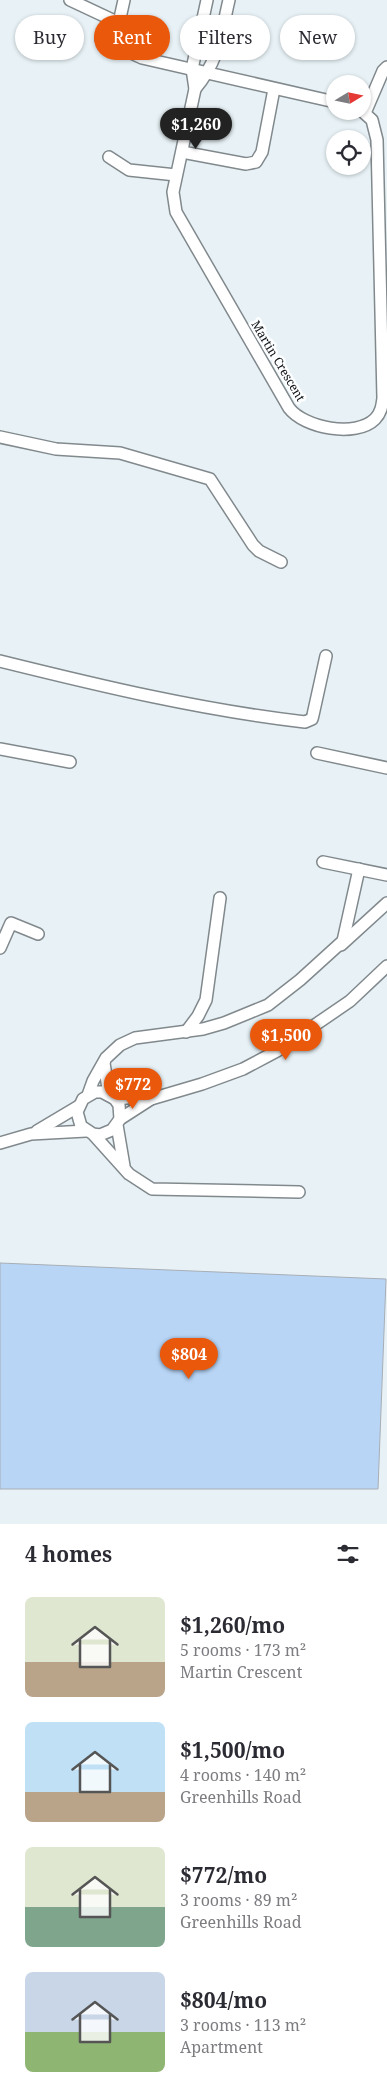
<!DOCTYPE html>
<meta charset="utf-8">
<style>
body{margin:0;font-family:"Noto Serif",serif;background:#f2f2f3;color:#2b2b33;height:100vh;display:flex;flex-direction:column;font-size:19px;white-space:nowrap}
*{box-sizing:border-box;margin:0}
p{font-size:16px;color:#7c7c81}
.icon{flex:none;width:28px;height:28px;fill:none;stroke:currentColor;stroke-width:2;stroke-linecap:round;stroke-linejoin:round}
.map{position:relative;height:1524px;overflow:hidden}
.panel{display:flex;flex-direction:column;background:#fff;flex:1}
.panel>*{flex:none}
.banner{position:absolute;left:15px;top:15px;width:358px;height:45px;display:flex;gap:10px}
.needle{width:32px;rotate:80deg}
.tools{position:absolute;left:326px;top:75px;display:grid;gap:10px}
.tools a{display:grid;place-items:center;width:45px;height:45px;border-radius:50%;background:#fff;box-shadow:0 1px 4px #0004;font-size:25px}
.price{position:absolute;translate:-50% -42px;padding:0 11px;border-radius:18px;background:#ea580c;color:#fff;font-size:16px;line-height:32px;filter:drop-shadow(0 1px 2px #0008)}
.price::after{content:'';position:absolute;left:50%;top:30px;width:15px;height:11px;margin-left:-8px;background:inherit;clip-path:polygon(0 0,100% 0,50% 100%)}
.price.selected{background:#222;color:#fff}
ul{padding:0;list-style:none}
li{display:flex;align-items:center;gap:15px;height:125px;padding:0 25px}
li span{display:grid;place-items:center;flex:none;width:140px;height:100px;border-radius:8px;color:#555}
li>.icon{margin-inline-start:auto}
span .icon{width:60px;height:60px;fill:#fffc;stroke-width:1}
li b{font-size:21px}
h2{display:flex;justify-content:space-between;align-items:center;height:60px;padding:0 25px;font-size:21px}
.chip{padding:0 18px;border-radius:22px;background:#fff;box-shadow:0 1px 4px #0004;font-size:18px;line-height:45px}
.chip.selected{background:#ea580c;color:#fff}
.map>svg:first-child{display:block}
.building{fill:#b8d5f6;stroke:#a8aeb5}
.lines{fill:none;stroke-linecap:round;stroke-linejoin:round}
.minor-casing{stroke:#81898d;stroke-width:14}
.minor{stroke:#fff;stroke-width:11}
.labels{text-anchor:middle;stroke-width:5;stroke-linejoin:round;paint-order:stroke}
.street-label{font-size:12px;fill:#0c0f11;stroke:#fcfeff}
</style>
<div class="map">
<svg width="387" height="1524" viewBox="0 0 387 1524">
<rect width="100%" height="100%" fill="#e8f2f6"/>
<!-- building -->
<polygon class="building" points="0,1263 386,1279 378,1489 0,1489"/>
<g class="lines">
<defs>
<g id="minor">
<polyline points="70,0 119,23"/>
<polyline points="124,0 118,27 135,54"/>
<path d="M207,0L192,69L195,89L173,192L176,212L289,408C304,428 356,438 375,419C381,413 382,406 383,398L377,140L372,120L362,111"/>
<polyline points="101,39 142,58 335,102"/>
<path d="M195,89C219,61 221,34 229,0"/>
<polyline points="365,113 383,71 387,67"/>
<polyline points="182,152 246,164 256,162 262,152 274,89"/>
<polyline points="109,157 129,170 176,175"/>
<polyline points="0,437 56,449 120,453 210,479 253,545 259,551 281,562"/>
<path d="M0,661C101,686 201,710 305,722L312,719L313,715L326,656"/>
<polyline points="0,749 70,762"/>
<polyline points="317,753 387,768"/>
<polyline points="323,862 387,875"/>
<polyline points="341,945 387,903"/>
<polyline points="0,948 11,923 38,934"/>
<polyline points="186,1032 198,1016 206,1000 220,898"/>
<polyline points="104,1063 109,1095"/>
<polyline points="88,1095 93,1081 106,1058 120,1045 135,1038 203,1029 224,1023 268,1005 300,980 343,941 359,869"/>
<polyline points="115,1099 138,1097 151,1099"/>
<polyline points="120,1119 151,1099 202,1084 243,1069 277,1051 350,1001 387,966"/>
<polyline points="117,1125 124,1166"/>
<polyline points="37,1131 79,1106"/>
<polyline points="93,1134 100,1135 112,1130 120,1119 119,1105 115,1099 102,1092 95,1092 83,1099 77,1112 81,1126 93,1134 129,1174 152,1189 299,1192"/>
<polyline points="0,1143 31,1134 86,1131"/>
</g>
</defs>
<!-- minor casing -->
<use href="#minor" class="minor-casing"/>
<!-- minor -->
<use href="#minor" class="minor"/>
</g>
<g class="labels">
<!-- street labels -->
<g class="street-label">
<text transform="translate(278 361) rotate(59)" y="4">Martin Crescent</text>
</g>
</g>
</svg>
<div class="tools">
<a><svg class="needle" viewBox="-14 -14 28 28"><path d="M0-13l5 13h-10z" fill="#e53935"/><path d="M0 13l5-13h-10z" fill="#7c7c81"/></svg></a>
<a><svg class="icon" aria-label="locate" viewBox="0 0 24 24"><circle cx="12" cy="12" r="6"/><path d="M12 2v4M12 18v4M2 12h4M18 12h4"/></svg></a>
</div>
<b class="price selected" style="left:196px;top:150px">$1,260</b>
<b class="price" style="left:286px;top:1061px">$1,500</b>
<b class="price" style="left:133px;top:1110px">$772</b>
<b class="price" style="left:189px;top:1380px">$804</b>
<div class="banner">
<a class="chip">Buy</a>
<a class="chip selected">Rent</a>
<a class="chip">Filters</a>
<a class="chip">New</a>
</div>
</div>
<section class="panel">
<h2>4 homes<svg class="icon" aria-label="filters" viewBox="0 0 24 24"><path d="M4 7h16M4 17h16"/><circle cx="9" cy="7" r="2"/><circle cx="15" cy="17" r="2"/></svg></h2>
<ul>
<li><span style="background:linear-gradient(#dfe7d0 65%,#b9a48a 0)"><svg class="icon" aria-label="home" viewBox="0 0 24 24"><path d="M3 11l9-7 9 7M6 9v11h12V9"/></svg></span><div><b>$1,260/mo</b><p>5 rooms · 173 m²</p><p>Martin Crescent</p></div></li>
<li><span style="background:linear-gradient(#bfe0f5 70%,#b9a48a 0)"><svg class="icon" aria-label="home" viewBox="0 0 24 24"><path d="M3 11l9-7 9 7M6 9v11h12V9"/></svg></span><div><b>$1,500/mo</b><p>4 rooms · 140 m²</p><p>Greenhills Road</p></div></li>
<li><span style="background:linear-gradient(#dfe7d0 60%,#7fa58c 0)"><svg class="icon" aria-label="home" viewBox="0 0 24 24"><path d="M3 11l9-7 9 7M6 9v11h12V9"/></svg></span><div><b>$772/mo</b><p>3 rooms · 89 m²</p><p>Greenhills Road</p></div></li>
<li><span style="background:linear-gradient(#c9d6e8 60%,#8fb573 0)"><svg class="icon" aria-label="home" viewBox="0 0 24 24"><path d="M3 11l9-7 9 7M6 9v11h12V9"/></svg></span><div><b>$804/mo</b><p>3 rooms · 113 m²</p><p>Apartment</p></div></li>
</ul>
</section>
